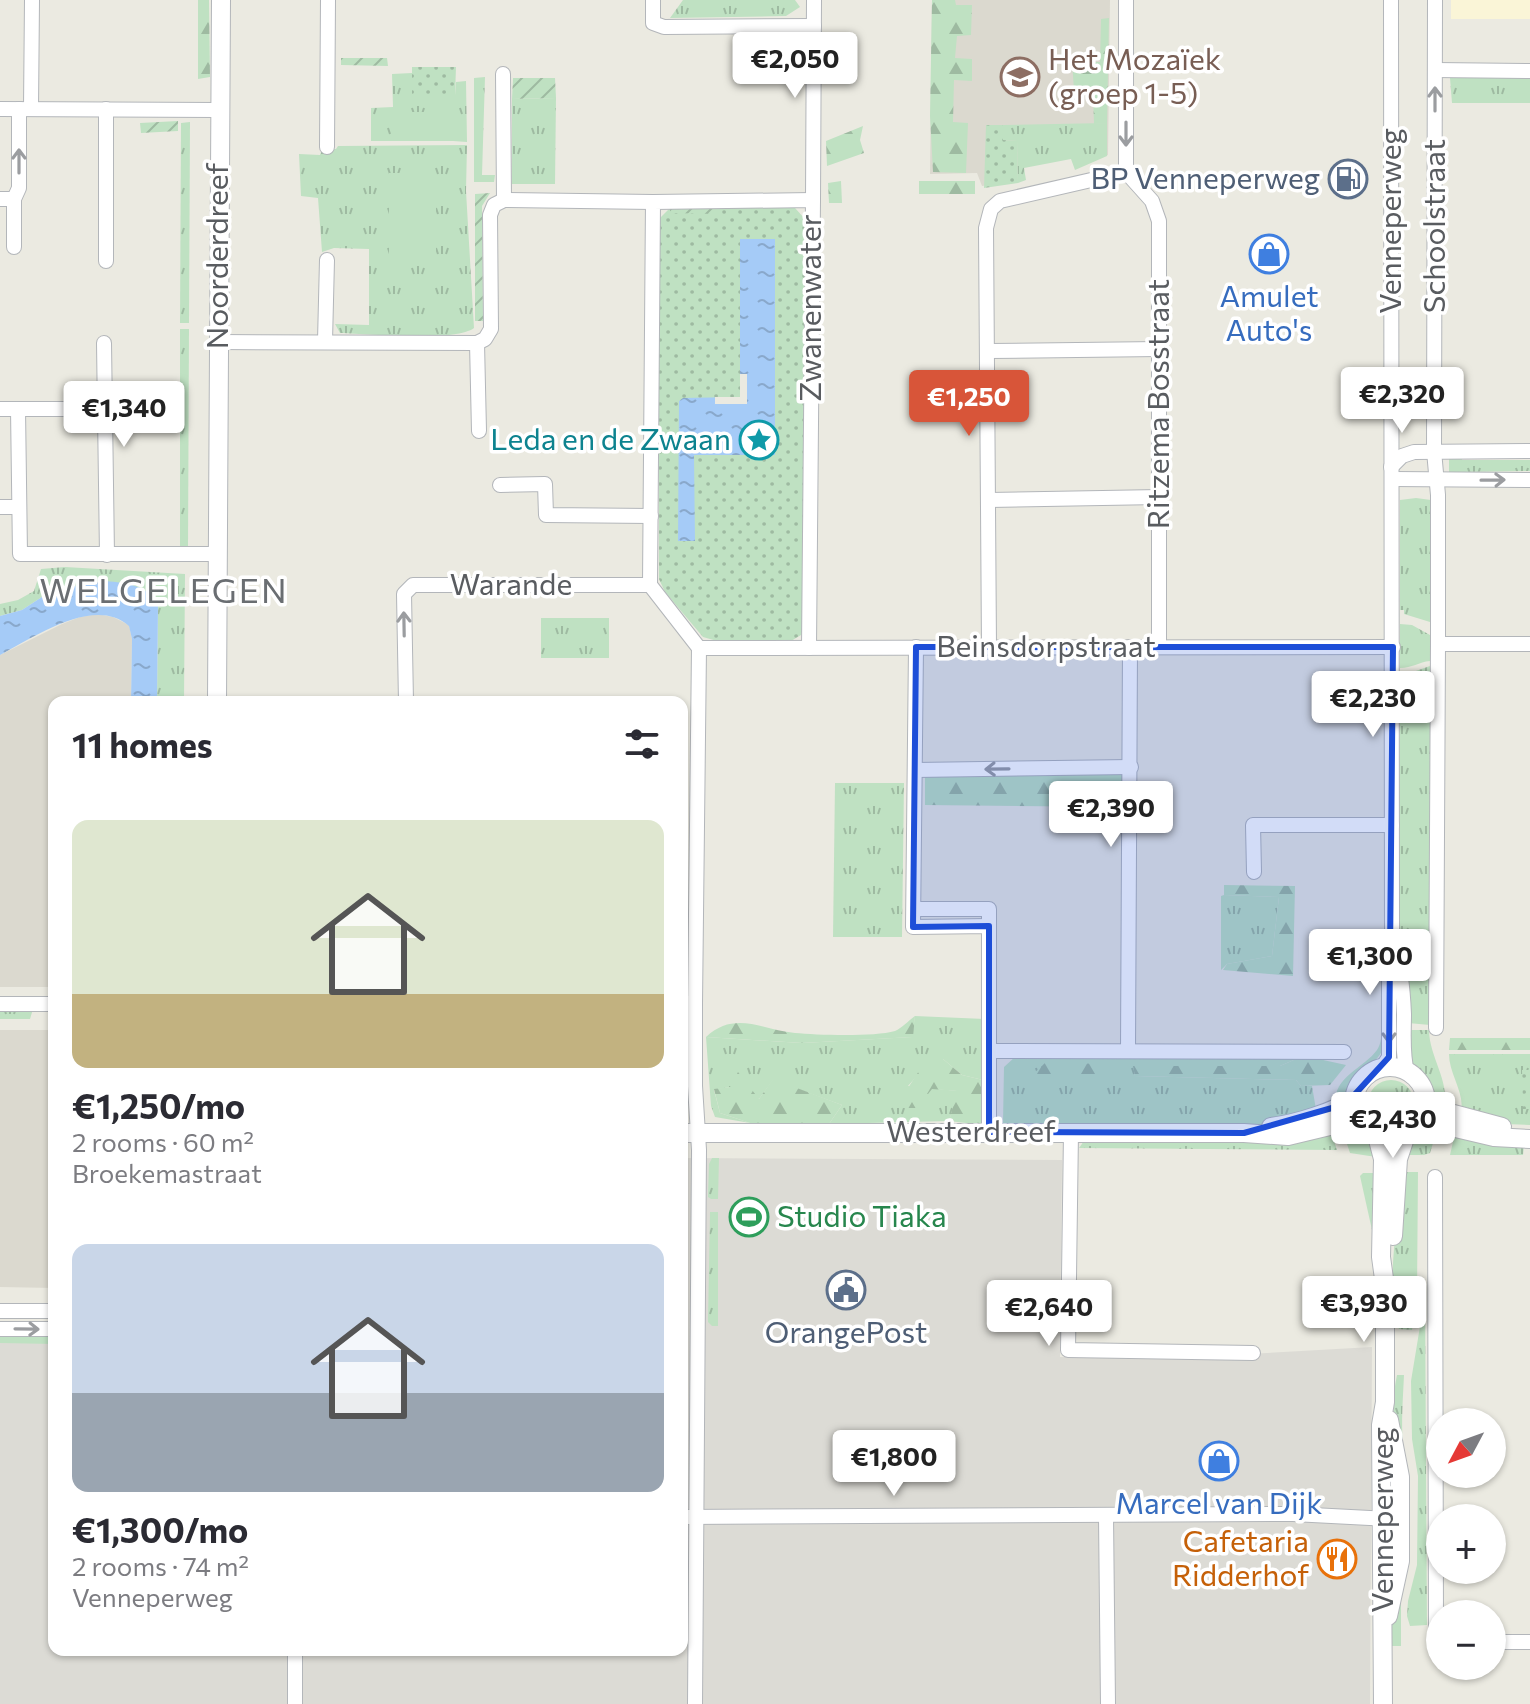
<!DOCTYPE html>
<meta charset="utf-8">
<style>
body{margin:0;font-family:Commissioner,sans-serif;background:#f7f7f7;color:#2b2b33;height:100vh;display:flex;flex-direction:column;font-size:30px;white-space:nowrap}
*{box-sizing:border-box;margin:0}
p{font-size:26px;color:#7c7c81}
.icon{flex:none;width:44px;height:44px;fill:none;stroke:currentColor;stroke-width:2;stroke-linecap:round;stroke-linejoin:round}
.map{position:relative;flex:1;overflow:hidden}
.details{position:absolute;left:48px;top:696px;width:640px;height:960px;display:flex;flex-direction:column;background:#fff;border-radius:16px;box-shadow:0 2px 6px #0004}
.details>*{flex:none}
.needle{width:52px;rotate:229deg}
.controls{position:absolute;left:1426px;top:1408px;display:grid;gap:16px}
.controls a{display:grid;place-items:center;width:80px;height:80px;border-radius:50%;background:#fff;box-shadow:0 2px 6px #0004;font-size:40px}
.price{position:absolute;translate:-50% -68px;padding:0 18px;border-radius:8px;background:#fff;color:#222;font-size:26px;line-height:52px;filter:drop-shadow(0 2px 4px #0008)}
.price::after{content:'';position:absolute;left:50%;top:48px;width:24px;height:18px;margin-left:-12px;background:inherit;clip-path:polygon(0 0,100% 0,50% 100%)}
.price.selected{background:#d85539;color:#fff}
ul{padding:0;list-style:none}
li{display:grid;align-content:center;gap:16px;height:424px;padding:0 24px}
li span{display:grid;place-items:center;height:248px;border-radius:16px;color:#555}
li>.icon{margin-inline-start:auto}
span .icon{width:144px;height:144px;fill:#fffc;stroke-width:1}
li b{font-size:34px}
h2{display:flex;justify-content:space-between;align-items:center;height:96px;padding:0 24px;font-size:34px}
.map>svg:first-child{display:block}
.commercial{fill:#faf5d7}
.industrial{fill:#dcdbd5}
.education{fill:#dbd9cf}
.grass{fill:url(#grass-tufts)}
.forest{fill:url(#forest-firs)}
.park{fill:url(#park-dots)}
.garden{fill:url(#garden-furrows)}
.pitch{fill:#bfe1c2}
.water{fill:url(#water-ripples)}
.pier{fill:#ebeae1}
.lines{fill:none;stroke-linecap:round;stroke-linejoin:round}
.minor-casing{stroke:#b3b6ba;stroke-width:16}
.tertiary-casing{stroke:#b3b6ba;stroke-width:20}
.minor{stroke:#fff;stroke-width:14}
.tertiary{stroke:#fff;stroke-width:18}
.oneway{stroke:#9b9da0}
.marked{fill:#1d4ed8;fill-opacity:0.2;stroke:#1d4ed8;stroke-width:6;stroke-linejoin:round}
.labels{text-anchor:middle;stroke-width:7;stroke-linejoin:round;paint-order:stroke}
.education-label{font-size:30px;fill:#785e54;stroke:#fff;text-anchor:start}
.service-label{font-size:30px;fill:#4e5e75;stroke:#fff;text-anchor:end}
.street-label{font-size:30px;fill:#595c60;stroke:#fff}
.shop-label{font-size:30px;fill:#366cbe;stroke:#fff}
.culture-label{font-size:30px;fill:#0d838f;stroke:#fff;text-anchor:end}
.leisure-label{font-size:30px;fill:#27864d;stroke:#fff;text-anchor:start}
.food-label{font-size:30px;fill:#c56008;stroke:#fff;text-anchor:end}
.quarter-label{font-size:34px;letter-spacing:2px;fill:#6a6e72;stroke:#fff}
</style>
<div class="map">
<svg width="1530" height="1704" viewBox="0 0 1530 1704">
<defs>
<pattern id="grass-tufts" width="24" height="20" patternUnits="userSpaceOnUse" patternTransform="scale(2)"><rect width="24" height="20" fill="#bfe1c2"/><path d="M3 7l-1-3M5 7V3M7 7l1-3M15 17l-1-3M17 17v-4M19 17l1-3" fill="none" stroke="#9ebaa1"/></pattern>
<pattern id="forest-firs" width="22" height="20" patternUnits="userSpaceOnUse" patternTransform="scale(2)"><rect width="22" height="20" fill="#bfe1c2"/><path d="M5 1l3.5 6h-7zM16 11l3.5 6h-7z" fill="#9ebaa1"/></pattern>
<pattern id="park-dots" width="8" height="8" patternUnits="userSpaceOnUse" patternTransform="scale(2)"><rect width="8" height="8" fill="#bfe1c2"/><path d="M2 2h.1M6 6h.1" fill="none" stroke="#9ebaa1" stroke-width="1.8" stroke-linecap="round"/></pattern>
<pattern id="garden-furrows" width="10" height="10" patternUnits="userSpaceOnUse" patternTransform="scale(2)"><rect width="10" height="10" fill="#bfe1c2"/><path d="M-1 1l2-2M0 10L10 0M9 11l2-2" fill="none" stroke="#9ebaa1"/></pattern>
<pattern id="water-ripples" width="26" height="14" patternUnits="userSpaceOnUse" patternTransform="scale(2)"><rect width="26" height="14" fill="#a5cbf7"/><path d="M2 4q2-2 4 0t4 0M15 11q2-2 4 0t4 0" fill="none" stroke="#89a8cb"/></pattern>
</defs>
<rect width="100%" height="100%" fill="#ebeae1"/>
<!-- commercial -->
<rect class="commercial" x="1451" y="0" width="79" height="19"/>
<!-- industrial -->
<polygon class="industrial" points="682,1158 1062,1160 1060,1357 1212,1356 1372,1347 1370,1704 0,1704 0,1337 54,1339 54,1650 682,1650"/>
<!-- education -->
<g class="education">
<polygon points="932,0 1110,0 1108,155 1075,168 1073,158 1022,167 1025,180 982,186 977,173 930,174"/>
<polygon points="97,614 113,617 129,625 132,639 131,702 54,702 54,987 0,987 0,655 62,624 80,617"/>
<polygon points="0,1030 54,1030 54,1288 0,1287"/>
</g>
<!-- grass -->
<g class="grass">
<polygon points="683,0 795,0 800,7 786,16 670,18"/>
<polygon points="412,73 412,94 455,95 456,82 466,81 467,142 453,141 452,112 392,112 391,141 371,141 371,108 393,107 392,74"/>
<polygon points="485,77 482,175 495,175 494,182 474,182 474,78"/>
<polygon points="1530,77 1530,103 1452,103 1450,78"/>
<polygon points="556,98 555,184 512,184 512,99"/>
<polygon points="190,122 189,323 180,323 181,123"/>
<polygon points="1107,123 1107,156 1075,170 1071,159 1024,168 1026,180 1018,183 1017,141 1003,140 1003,125"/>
<path d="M467,145L466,191L474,328C456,342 368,334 340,333L335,324L369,325V249L334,248L322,252L318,198L301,196L299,154L320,155L322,149H336L338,146Z"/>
<polygon points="180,329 189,329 188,548 180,548"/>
<polygon points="1449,456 1461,456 1462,460 1530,460 1530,471 1460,472 1459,476 1449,476"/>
<polygon points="1416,498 1431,500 1430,622 1404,614 1404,610 1400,610 1400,500"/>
<polygon points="65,567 185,574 184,702 157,702 158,607 65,590 45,595 22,610 0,616 0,604 18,600 34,591 41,569"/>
<rect x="541" y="618" width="68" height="40"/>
<path d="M1400,624L1412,625L1430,635V661C1419,662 1412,668 1400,668Z"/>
<polygon points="1430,666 1430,955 1422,956 1417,962 1420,970 1429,973 1430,1025 1408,1023 1399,915 1400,673 1413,672"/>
<polygon points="835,783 904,783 902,937 833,937"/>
<polygon points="1224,895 1279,897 1272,956 1227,964 1221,970 1221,896"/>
<polygon points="0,1009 33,1009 30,1019 0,1019"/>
<polygon points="915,1016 985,1019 983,1080 962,1075 943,1059 916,1077 908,1086 958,1091 949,1121 829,1124 842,1105 773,1080 759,1099 730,1087 714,1090 720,1113 750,1123 715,1117 711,1106 706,1037 802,1043 912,1037"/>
<path d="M1412,1030H1429C1429,1056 1450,1082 1444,1106L1433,1096L1426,1080L1411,1065L1408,1032Z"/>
<path d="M1382,1031H1385C1384,1037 1384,1045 1382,1051C1381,1056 1342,1098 1336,1103C1332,1078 1365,1067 1377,1050C1381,1044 1381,1038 1382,1031Z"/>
<path d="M1449,1054H1530V1125L1504,1124L1461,1111C1465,1093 1449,1074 1449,1054Z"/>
<polygon points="1015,1057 1296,1059 1280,1066 1134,1066 1135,1076 1296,1080 1301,1086 1312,1086 1319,1127 1003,1123 1004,1067"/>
<circle cx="1391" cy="1103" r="23"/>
<path d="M1342,1129C1360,1133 1369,1139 1376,1157L1350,1153Z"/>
<polygon points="1437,1130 1430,1153 1424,1155 1404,1155 1416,1138"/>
<polygon points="1455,1133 1524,1146 1523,1155 1450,1155"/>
<polygon points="1332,1135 1337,1150 1079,1148 1084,1141"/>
<polygon points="712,1158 719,1158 718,1199 711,1199 708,1197 709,1164"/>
<path d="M1402,1172H1418L1417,1295L1412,1330L1399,1329C1384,1298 1399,1210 1402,1172Z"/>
<polygon points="1363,1173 1379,1173 1378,1205 1372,1230 1360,1176"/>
<polygon points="710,1212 718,1212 718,1326 712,1326 708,1322"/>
<polygon points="1425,1296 1427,1625 1410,1626 1407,1616 1408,1601 1417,1565 1418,1476 1412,1439 1411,1381"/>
<polygon points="0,1334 54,1334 54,1344 0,1343"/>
<path d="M1397,1375H1404C1403,1398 1401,1422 1403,1445C1404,1466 1414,1487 1407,1507C1400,1463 1387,1420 1397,1375Z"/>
<polygon points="1403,1555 1409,1555 1401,1592 1401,1646 1391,1646 1393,1608"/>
</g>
<!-- forest -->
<g class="forest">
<polygon points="198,0 209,0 210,77 198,79"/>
<polygon points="932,0 955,0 956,5 972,5 971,35 957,36 955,58 972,59 972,81 954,80 953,122 968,123 966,173 933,172 930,116"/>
<polygon points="1109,18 1107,123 1094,124 1093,93 1074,90 1072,62 1100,62 1101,19"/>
<polygon points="863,126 860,140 864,153 827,166 826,141"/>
<polygon points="841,181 842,203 829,203 828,183"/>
<rect x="919" y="181" width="56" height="13"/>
<polygon points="925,771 1123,774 1122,807 925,805"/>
<polygon points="1224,885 1295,886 1293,976 1223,970 1227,964 1272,956 1279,897 1224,895"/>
<path d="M915,1016L913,1037L802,1043L706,1037C735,1010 762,1030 795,1033C817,1035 874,1037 895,1031C902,1028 908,1021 915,1016Z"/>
<polygon points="1450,1038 1530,1038 1530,1050 1449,1050"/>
<polygon points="928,1057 943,1059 962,1075 983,1080 983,1125 949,1121 957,1091 932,1089 917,1108 895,1108"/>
<polygon points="1314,1058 1346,1065 1330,1085 1301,1086 1296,1080 1135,1076 1133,1066 1280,1066 1296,1059"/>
<polygon points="1045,1063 1118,1064 1119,1076 1031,1076"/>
<polygon points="738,1072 759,1099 773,1079 842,1105 829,1124 750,1123 720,1113 714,1089 730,1087"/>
</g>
<!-- park -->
<g class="park">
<polygon points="412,67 456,67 455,96 412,95"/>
<polygon points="986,125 1003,125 1003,140 1017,141 1018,183 984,188"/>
<polygon points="670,208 795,208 805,219 804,625 801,635 791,641 717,641 703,637 665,592 659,579 659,219"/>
<polygon points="1522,1070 1530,1070 1530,1109 1523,1109"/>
</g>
<!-- garden -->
<g class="garden">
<polygon points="341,58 387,58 388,66 341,65"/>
<polygon points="513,78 555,78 556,98 512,99"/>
<polygon points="178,121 178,131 141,133 140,123"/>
<polygon points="490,193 482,206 483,321 475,321 475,194"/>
<polygon points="670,208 720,208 720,214 670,213"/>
</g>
<!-- pitch -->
<g class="pitch">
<rect x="391" y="112" width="62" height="29"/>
<rect x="389" y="173" width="47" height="93"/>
</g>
<!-- water -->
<g class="water">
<polygon points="740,239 775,239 775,455 694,455 695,541 678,541 679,401 683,398 740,397"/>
<path d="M106,581C126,583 149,585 158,606L157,702H131L132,639L129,626C94,595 33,638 0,655V616L22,610L45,595L86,583Z"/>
</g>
<!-- pier -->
<polygon class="pier" points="740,374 747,374 747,404 715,404 715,397 740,397"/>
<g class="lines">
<defs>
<g id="minor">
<polyline points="653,0 653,23 664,27 814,26"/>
<polyline points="1435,0 1434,451 1438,495 1438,644 1436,1028"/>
<polyline points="1435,70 1530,71"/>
<polyline points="503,74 504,200"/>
<polyline points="31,108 32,0"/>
<polyline points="0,109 218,110"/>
<polyline points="106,109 106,261"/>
<polyline points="327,147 328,0"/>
<polyline points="1126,172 1152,201 1159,221 1159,647"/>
<polyline points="1126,172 1126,0"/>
<polyline points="0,199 14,199 19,188 19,109"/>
<polyline points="14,199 14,247"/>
<polyline points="813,200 814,0"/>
<polyline points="325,341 327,260"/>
<polyline points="218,342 477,343 485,339 491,329 490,215 494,205 504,200 653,202"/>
<polyline points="104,343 107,555"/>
<polyline points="477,343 479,431"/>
<polyline points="989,351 1159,349"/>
<polyline points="0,409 105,409"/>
<polyline points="18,409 20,554 219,554"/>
<polyline points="1391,467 1402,456 1414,452 1530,451"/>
<polyline points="1393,479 1530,480"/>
<polyline points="500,485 545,484 546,515 651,516"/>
<polyline points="989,500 1160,497"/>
<polyline points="0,507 19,507"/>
<polyline points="650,585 653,202 813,200 809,648"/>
<polyline points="650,585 699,648"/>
<polyline points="1438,644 1530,644"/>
<polyline points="916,647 913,927 989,926 989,1132"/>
<polyline points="989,647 986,228 991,209 1000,201 1126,172"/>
<polyline points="699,648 1393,647"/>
<polyline points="406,702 404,594 413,585 650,585"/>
<polyline points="915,770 1131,767"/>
<polyline points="1254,872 1253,825 1392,825"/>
<polyline points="914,909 989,909 989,926"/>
<path d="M1394,945C1401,967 1403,991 1404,1014C1404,1034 1402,1053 1407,1072"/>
<polyline points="682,1003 695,1003 695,1086 699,1150 695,1704"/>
<polyline points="695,1003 699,648"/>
<polyline points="0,1004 54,1004"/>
<polyline points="989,1051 1344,1052"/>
<polyline points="1128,1051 1130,647"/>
<polyline points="1382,1068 1389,1057 1389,963 1392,937 1391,0"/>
<polyline points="1071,1132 1068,1350 1253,1353"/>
<polyline points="1435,1177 1436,1628 1440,1634"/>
<polyline points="0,1311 54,1311"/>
<polyline points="0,1329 54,1329"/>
<polyline points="1106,1516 1108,1704"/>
<polyline points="682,1517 1293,1514 1389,1519"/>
<polyline points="1492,1642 1530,1642"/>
<polyline points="295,1650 295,1704"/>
</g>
<g id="tertiary">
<polyline points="217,702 221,0"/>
<circle cx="1390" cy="1103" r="36"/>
<polyline points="1426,1101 1446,1112 1502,1127"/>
<polyline points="1419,1124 1443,1125 1494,1137 1530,1139"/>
<path d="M1271,1127C1295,1124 1335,1112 1355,1098"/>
<polyline points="682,1133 1244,1133 1288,1136 1338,1124 1361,1124"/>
<polyline points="1377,1136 1383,1159 1381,1257 1385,1286 1385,1402 1381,1425 1383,1704"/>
<polyline points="1393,1236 1398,1159 1406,1135"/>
<polyline points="1388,1616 1400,1561 1400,1477 1389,1420"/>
</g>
</defs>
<!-- minor casing -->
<use href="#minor" class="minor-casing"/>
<!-- tertiary casing -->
<use href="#tertiary" class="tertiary-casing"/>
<!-- minor -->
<use href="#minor" class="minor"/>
<!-- tertiary -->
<use href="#tertiary" class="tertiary"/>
</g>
<!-- one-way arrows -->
<defs><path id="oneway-shaft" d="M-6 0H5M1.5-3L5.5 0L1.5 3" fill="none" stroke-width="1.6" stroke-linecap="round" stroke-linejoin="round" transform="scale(2)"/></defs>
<g class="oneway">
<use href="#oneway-shaft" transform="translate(1435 99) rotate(-90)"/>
<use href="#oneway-shaft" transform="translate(1126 134) rotate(90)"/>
<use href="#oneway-shaft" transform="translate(19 161) rotate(-90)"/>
<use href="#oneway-shaft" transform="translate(1493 480) rotate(-1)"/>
<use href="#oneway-shaft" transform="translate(404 624) rotate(-91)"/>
<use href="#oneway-shaft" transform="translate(997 769) rotate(179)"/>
<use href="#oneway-shaft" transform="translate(1389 1031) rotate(90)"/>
<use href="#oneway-shaft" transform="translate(27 1329) rotate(1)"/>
</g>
<!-- marked area -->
<path class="marked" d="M916,647H1393L1389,1057L1346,1104L1244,1133L989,1132V926L913,927Z"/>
<!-- icons -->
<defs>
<symbol id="school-ring" viewBox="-11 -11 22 22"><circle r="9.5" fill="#fff" stroke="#8d6e63" stroke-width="1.5"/><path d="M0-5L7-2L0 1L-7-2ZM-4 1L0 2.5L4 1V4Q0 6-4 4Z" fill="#8d6e63"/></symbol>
<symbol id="fuel-ring" viewBox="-11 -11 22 22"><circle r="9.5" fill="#fff" stroke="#5c6f8a" stroke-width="1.5"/><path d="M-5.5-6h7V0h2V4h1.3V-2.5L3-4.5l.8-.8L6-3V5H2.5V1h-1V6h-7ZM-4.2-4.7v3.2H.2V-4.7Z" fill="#5c6f8a"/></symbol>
<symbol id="shop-ring" viewBox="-11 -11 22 22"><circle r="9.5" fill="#fff" stroke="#3f7fe0" stroke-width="1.5"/><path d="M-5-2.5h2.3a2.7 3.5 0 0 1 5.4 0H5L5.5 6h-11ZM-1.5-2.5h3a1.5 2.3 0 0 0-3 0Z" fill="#3f7fe0"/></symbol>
<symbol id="sight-ring" viewBox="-11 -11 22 22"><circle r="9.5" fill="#fff" stroke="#0f9aa8" stroke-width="1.5"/><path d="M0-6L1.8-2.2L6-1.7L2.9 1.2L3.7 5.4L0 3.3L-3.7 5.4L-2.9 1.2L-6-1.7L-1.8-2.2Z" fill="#0f9aa8"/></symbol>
<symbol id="stadium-ring" viewBox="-11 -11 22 22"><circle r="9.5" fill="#fff" stroke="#2e9e5b" stroke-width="1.5"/><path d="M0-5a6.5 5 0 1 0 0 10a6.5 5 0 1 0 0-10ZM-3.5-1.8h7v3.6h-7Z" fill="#2e9e5b"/></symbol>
<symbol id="civic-ring" viewBox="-11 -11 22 22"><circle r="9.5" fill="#fff" stroke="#5c6f8a" stroke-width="1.5"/><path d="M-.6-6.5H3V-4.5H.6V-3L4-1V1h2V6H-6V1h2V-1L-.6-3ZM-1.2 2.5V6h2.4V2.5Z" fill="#5c6f8a"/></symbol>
<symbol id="restaurant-ring" viewBox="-11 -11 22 22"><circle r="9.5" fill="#fff" stroke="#e8710a" stroke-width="1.5"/><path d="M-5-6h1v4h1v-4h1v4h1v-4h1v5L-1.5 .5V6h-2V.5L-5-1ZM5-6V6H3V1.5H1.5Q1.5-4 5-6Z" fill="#e8710a"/></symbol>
</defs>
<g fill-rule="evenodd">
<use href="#school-ring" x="998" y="55" width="44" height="44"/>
<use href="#fuel-ring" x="1326" y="157" width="44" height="44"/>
<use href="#shop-ring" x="1247" y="232" width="44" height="44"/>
<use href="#sight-ring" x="737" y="418" width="44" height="44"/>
<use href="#stadium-ring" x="727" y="1195" width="44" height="44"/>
<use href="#civic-ring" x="824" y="1268" width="44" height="44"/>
<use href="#shop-ring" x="1197" y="1439" width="44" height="44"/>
<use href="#restaurant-ring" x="1315" y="1537" width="44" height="44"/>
</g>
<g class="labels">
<!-- education labels -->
<g class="education-label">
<text x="1048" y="70">Het Mozaïek<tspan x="1048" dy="34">(groep 1-5)</tspan></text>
</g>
<!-- service labels -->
<g class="service-label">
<text x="1320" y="189">BP Venneperweg</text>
<text x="846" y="1343" text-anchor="middle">OrangePost</text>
</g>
<!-- street labels -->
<g class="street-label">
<text transform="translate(1391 221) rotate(-90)" y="10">Venneperweg</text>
<text transform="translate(1435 226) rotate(-90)" y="10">Schoolstraat</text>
<text transform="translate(218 256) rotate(-90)" y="10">Noorderdreef</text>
<text transform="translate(811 308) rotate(-90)" y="10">Zwanenwater</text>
<text transform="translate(1159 404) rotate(-90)" y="10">Ritzema Bosstraat</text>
<text x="511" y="595">Warande</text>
<text x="1046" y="657">Beinsdorpstraat</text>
<text x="971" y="1142">Westerdreef</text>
<text transform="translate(1383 1520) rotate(-90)" y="10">Venneperweg</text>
</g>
<!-- shop labels -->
<g class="shop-label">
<text x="1269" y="307">Amulet<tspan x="1269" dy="34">Auto's</tspan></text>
<text x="1219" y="1514">Marcel van Dijk</text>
</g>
<!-- culture labels -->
<g class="culture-label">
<text x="731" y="450">Leda en de Zwaan</text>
</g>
<!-- leisure labels -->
<g class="leisure-label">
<text x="777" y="1227">Studio Tiaka</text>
</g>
<!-- food labels -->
<g class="food-label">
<text x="1309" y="1552">Cafetaria<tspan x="1309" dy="34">Ridderhof</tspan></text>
</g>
<!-- quarter labels -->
<g class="quarter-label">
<text x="164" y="603">WELGELEGEN</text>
</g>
</g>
</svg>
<div class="controls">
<a><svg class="needle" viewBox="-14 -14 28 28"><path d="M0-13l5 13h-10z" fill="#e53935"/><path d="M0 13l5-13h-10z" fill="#7c7c81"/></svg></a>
<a>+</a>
<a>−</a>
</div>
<b class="price" style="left:795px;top:100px">€2,050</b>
<b class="price" style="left:1402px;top:435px">€2,320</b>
<b class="price selected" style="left:969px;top:438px">€1,250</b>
<b class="price" style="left:124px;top:449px">€1,340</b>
<b class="price" style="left:1373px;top:739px">€2,230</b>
<b class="price" style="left:1111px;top:849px">€2,390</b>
<b class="price" style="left:1370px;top:997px">€1,300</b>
<b class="price" style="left:1393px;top:1160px">€2,430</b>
<b class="price" style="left:1364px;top:1344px">€3,930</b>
<b class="price" style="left:1049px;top:1348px">€2,640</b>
<b class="price" style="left:894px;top:1498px">€1,800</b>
<section class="details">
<h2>11 homes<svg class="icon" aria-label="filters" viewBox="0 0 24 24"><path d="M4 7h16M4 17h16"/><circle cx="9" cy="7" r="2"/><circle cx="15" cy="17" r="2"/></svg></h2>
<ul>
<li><span style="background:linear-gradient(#dfe7d0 70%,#c2b280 0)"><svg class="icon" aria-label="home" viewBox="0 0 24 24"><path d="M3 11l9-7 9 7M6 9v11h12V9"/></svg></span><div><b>€1,250/mo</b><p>2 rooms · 60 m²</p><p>Broekemastraat</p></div></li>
<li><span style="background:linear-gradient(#c9d6e8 60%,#9aa5b1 0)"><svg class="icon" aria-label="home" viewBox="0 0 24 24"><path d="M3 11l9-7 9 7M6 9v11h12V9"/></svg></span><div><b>€1,300/mo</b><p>2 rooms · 74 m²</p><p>Venneperweg</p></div></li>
</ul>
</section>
</div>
